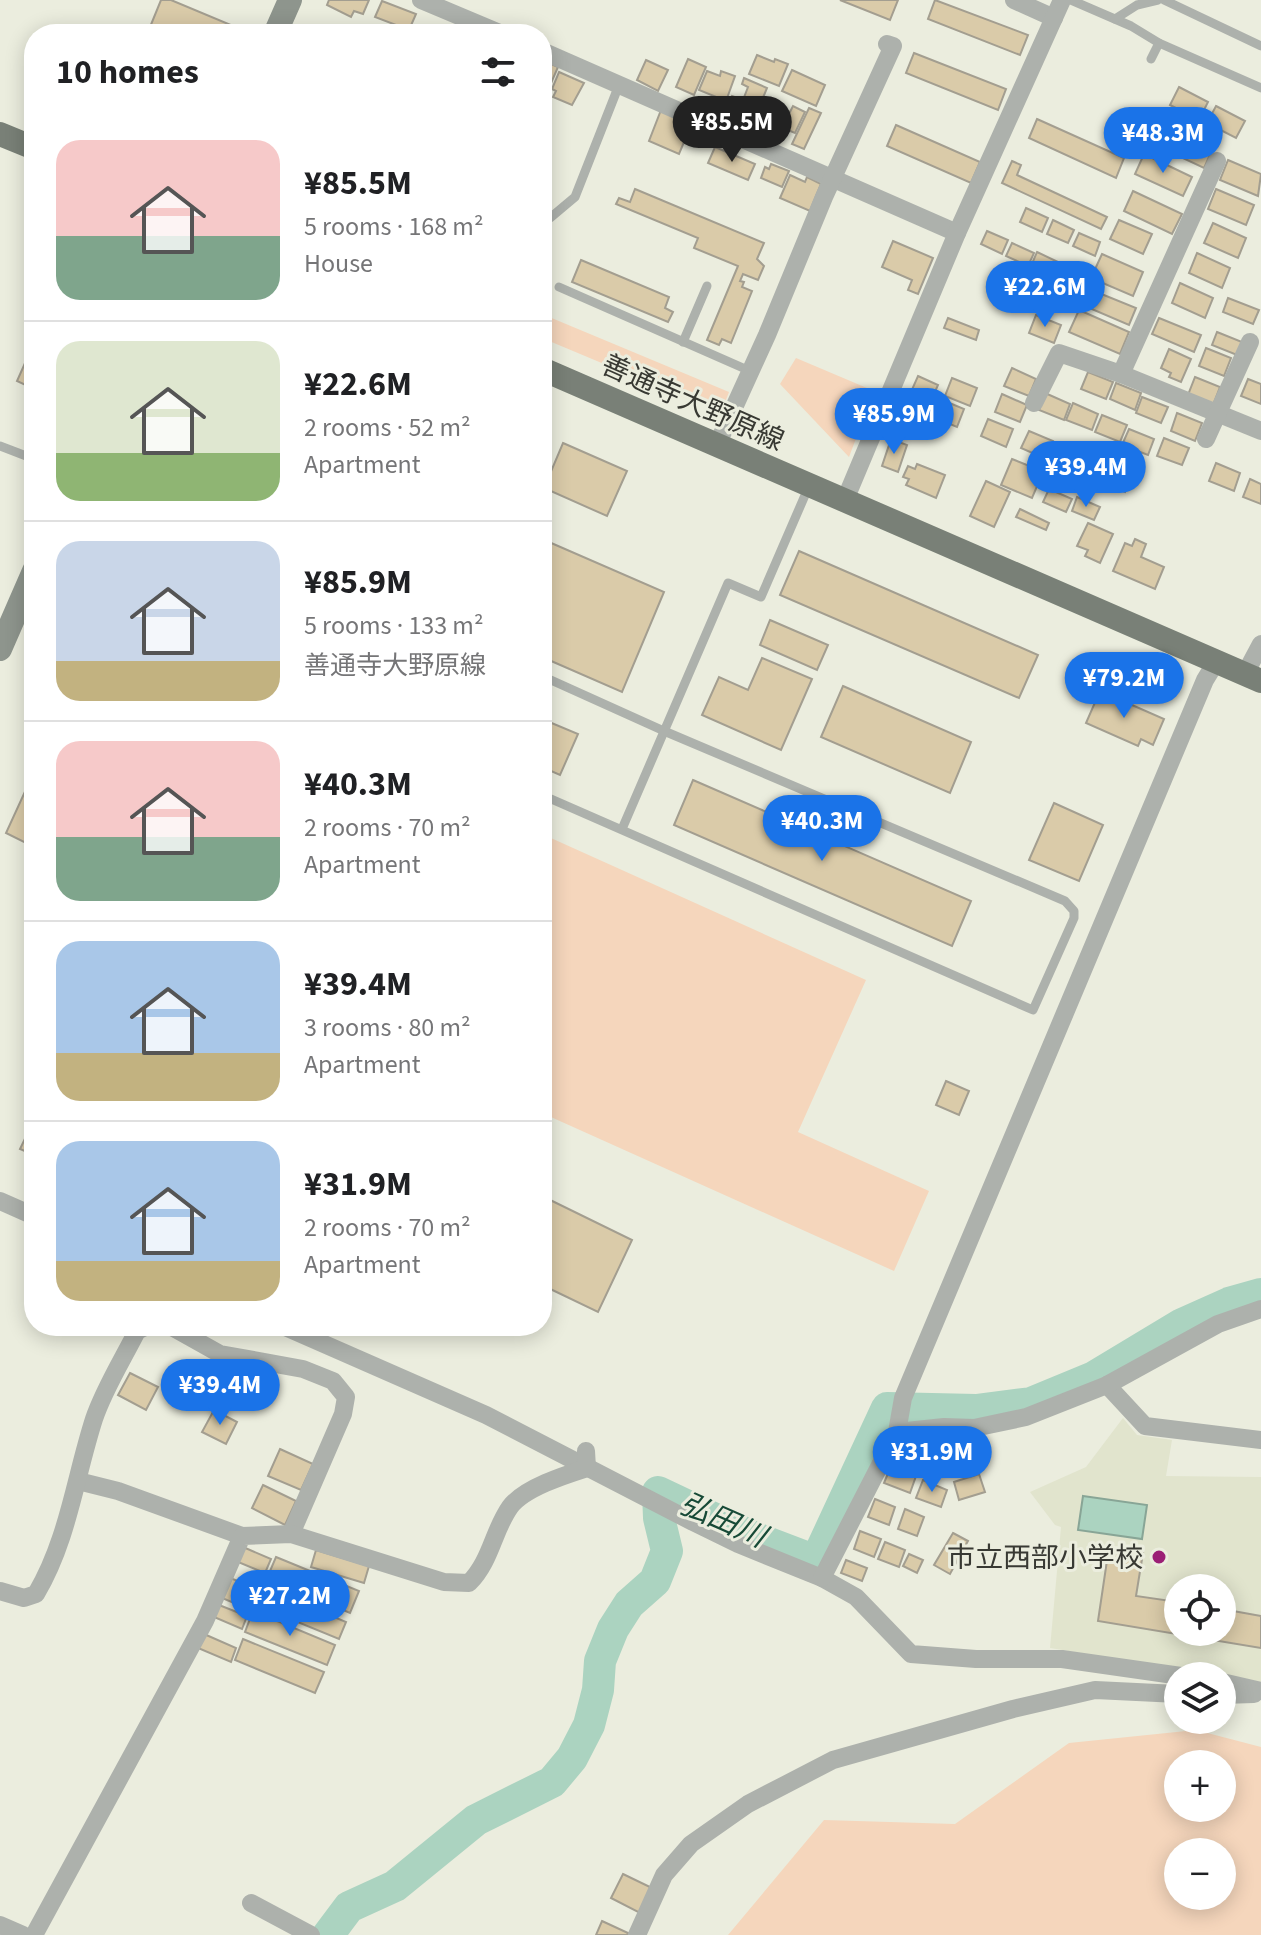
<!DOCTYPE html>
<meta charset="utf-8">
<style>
body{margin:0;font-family:"Source Sans 3","Noto Sans JP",sans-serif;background:#f2f2f2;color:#202124;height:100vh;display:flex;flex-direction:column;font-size:30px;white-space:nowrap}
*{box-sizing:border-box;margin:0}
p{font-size:26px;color:#757577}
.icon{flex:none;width:44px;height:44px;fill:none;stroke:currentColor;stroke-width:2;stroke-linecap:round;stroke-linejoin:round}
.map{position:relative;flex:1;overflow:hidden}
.drawer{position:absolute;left:24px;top:24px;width:528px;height:1312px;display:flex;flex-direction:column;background:#fff;border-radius:32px;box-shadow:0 4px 20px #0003}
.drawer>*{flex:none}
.buttons{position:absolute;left:1164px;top:1574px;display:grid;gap:16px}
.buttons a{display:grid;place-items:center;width:72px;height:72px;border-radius:50%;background:#fff;box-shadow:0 4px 20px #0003;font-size:40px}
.price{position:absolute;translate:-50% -68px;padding:0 18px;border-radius:28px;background:#1a73e8;color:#fff;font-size:26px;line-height:52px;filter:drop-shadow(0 2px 4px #0008)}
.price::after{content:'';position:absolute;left:50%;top:48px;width:24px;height:18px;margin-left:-12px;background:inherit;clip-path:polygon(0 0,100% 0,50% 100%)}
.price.current{background:#222;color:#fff}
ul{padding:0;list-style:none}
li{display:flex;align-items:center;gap:24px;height:200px;padding:0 32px}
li+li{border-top:2px solid #e0e0e0}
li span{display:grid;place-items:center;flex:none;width:224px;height:160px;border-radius:24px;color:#555}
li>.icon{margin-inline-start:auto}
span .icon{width:96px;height:96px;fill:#fffc;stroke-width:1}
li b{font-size:34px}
h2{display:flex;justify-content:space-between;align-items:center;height:96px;padding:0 32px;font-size:34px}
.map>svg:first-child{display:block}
.built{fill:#e1e4cd;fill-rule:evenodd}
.green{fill:#f5d6bc;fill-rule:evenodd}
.water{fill:#abd3c0;stroke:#88a596;stroke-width:2}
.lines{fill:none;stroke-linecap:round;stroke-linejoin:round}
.river{stroke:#abd3c0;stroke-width:32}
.building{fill:#dacba9;stroke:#a39e90;stroke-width:2}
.lane{stroke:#adb1ac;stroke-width:9}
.street{stroke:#adb1ac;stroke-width:18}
.secondary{stroke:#8e958d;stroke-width:24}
.primary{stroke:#798077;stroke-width:24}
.poi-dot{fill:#9b1f75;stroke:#ebedde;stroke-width:3}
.labels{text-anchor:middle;stroke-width:6;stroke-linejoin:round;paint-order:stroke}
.street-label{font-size:28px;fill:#383933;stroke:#ebedde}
.poi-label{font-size:28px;fill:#383933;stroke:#ebedde;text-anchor:end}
.water-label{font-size:30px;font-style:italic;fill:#174a37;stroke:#ebedde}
</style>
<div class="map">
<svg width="1261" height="1935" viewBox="0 0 1261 1935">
<rect width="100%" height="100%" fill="#ebedde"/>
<!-- built -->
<path class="built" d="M1123,1418L1137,1435L1172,1440L1166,1476L1261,1477V1682L1050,1648L1061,1527L1055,1525L1030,1492L1086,1467ZM1178,1588H1222V1632H1178Z"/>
<!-- green -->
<g class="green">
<polygon points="542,314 729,392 721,413 542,338"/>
<polygon points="796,358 874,391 849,457 780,384"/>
<polygon points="542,834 866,980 798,1132 929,1191 894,1271 542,1113"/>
<path d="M1196,1730L1261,1747V1935H728L824,1820L955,1824L1069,1743ZM1222,1764V1808H1178V1764ZM1222,1852V1896H1178V1852Z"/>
</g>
<!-- water -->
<polygon class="water" points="1083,1496 1147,1505 1142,1539 1078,1530"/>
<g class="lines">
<!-- river -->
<polyline class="river" points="328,1935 349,1907 395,1886 476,1820 552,1782 572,1758 589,1725 598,1690 600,1661 613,1629 629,1604 655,1581 667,1551 659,1518 658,1492 753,1537 816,1561 887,1408 976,1410 1031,1403 1094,1377 1182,1324 1229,1303 1261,1294"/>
</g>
<!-- building -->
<g class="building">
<polygon points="161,0 171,0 238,28 235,34 166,34 150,27"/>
<polygon points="329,0 369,0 363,14 354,11 351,17 327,5"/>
<polygon points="840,0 898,0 890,20"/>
<polygon points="935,0 1028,35 1020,55 928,19"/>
<polygon points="382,1 416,14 409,30 375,17"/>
<polygon points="914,53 1006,89 998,110 906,73"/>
<polygon points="757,55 774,62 775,59 788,64 779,86 749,74"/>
<polygon points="688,59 706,67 694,95 676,87"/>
<polygon points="542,60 558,67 545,97 542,96"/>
<polygon points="646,60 668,70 658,91 637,80"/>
<polygon points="792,70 825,85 816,106 782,91"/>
<polygon points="707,71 720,76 721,71 735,76 726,101 699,90"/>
<polygon points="559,72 584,83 572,105 553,97 556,91 552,89"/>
<polygon points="744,78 767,88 762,100 769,103 759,124 726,110 732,96 743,100 748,87 742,84"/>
<polygon points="1179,87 1208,102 1199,120 1170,105"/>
<polygon points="774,105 790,112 793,106 805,112 795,133 783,128 780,134 764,126"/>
<polygon points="1216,106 1245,121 1236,138 1207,123"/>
<polygon points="809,108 821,113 804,149 792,144"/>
<polygon points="661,110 692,123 679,154 649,141"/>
<polygon points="1037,119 1124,158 1116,178 1029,138"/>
<polygon points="896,125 980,162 971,183 887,146"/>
<polygon points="1164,125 1213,148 1204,168 1155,145"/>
<polygon points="715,147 755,164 748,180 708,163"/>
<polygon points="1144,154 1192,177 1183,196 1135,174"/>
<polygon points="1228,160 1261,174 1258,196 1220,180"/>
<polygon points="1012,161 1021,165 1017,175 1107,217 1101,229 1002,183"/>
<polygon points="771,164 789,171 782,187 761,178 765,167 769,169"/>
<polygon points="790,175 805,182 807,177 821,184 810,211 780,198"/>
<polygon points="635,189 764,243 757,259 764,266 758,280 743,274 740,281 744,282 742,287 752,291 731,343 722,339 719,345 707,340 738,266 694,248 698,238 616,204 619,198 630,202"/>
<polygon points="1216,189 1254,205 1246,225 1208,209"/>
<polygon points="1133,191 1182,214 1172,234 1124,211"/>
<polygon points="1026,208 1048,218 1042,232 1020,222"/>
<polygon points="1053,220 1074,230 1068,243 1047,234"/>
<polygon points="1119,220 1152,234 1143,254 1110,239"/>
<polygon points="1213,223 1246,238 1238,258 1204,243"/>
<polygon points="987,231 1008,240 1002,254 981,244"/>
<polygon points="1079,233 1100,242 1095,256 1073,246"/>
<polygon points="893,241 933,258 918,294 908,290 912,280 882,267"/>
<polygon points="1012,243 1034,253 1028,266 1006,256"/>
<polygon points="1037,252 1058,262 1052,275 1031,266"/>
<polygon points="1197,253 1230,268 1222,288 1189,273"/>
<polygon points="1102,254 1143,272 1133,296 1091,278"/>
<polygon points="581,260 669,297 665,308 673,312 668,322 572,282"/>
<polygon points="1063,265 1085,274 1079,288 1058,278"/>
<polygon points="1180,283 1213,298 1205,318 1172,303"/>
<polygon points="1094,291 1136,308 1129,325 1087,307"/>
<polygon points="1228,298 1259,310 1253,324 1223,312"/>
<polygon points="1079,310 1129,332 1120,354 1069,332"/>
<polygon points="1036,315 1061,325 1054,343 1029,333"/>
<polygon points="948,318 979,330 976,340 944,328"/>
<polygon points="1159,318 1201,335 1194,352 1152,334"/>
<polygon points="1217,332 1242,342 1237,355 1212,345"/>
<polygon points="34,343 34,389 17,381"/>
<polygon points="1206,348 1231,358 1224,376 1199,366"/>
<polygon points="1169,349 1191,359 1181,382 1169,377 1171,373 1161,368"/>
<polygon points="1012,368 1036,379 1029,396 1004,386"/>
<polygon points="1088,372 1113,382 1106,399 1081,389"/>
<polygon points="918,376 938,385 927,410 907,401"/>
<polygon points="1195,377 1220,387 1213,405 1188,395"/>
<polygon points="952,378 977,388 970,406 945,396"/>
<polygon points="1248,379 1261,384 1261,404 1241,396"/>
<polygon points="1116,383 1141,393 1135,410 1110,399"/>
<polygon points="1045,393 1070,404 1064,420 1039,410"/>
<polygon points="1002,394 1027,405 1020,422 995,412"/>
<polygon points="1142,397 1168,407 1161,423 1136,413"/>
<polygon points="940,399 964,409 957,427 933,417"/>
<polygon points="1073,403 1098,414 1092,430 1066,420"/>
<polygon points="1177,413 1202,423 1195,441 1171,431"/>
<polygon points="1102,415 1127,425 1120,442 1095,432"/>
<polygon points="988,419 1013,429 1006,447 981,436"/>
<polygon points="1129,429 1154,439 1148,455 1122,445"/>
<polygon points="1029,431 1053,441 1046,459 1021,448"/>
<polygon points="1164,438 1189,448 1182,465 1157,456"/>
<polygon points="891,439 907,445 898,472 882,466"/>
<polygon points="563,443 627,471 607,516 544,488"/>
<polygon points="1012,459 1032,467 1030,472 1041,477 1032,498 1001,485"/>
<polygon points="1109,463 1133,475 1125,492 1101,481"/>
<polygon points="1216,463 1240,473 1234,491 1209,481"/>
<polygon points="917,464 945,475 936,498 906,485 909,479 903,477 908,466 915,469"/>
<polygon points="1250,479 1261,484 1261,504 1243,497"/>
<polygon points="986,481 1010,492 994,527 970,516"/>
<polygon points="1049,489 1072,499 1066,512 1043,502"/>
<polygon points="1077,497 1100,507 1094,520 1072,511"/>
<polygon points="1020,509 1049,523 1046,530 1016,517"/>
<polygon points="1088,523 1113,534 1100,563 1085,556 1088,550 1077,546"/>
<polygon points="542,539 664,592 622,692 542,657"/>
<polygon points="1135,539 1146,544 1141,557 1164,567 1155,589 1113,571 1125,543 1132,546"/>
<polygon points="799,551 1038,655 1019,698 780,595"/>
<polygon points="770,620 828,645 817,670 760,645"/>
<polygon points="762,658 812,679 781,750 702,715 719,677 748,690"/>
<polygon points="843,686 971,742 950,793 821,737"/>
<polygon points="1100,691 1164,719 1153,745 1141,739 1138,746 1086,723"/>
<polygon points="542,719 578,734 560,775 542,767"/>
<polygon points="34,772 34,847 6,833"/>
<polygon points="693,780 971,901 952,946 674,825"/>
<polygon points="1054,803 1103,825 1079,881 1029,860"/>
<polygon points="946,1081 969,1091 959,1115 936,1105"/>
<polygon points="32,1124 34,1125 34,1155 20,1149"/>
<polygon points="542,1196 632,1240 598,1312 542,1285"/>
<polygon points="130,1373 158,1387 146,1410 118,1395"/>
<polygon points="214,1410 237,1422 226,1444 202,1432"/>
<polygon points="964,1441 971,1457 949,1468 941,1452"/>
<polygon points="911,1443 935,1446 933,1466 909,1463"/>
<polygon points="280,1449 313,1464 301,1490 268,1476"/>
<polygon points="891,1466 916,1476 910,1493 884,1483"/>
<polygon points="979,1474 985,1492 959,1500 954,1482"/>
<polygon points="923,1480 947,1490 941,1507 916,1498"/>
<polygon points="263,1485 296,1501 285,1525 252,1508"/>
<polygon points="875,1499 895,1507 889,1525 868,1517"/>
<polygon points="905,1509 924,1517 917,1536 898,1529"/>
<polygon points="860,1531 881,1539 874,1557 854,1549"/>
<polygon points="953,1533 968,1541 950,1574 934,1565"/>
<polygon points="885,1542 905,1550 899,1567 878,1559"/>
<polygon points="243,1547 271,1559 265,1573 238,1562"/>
<polygon points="1109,1547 1143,1553 1136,1596 1178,1602 1178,1632 1222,1632 1222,1609 1261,1616 1261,1648 1098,1621"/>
<polygon points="316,1550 369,1566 364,1583 311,1567"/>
<polygon points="909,1554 923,1560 917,1573 903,1566"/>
<polygon points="276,1557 359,1591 350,1613 267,1578"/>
<polygon points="846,1560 867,1568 862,1581 841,1573"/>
<polygon points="230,1578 256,1588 248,1609 222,1598"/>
<polygon points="263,1587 346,1622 339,1639 256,1605"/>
<polygon points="219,1605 247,1616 242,1629 214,1617"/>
<polygon points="253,1611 335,1645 327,1665 245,1632"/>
<polygon points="204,1634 236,1648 231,1662 198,1648"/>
<polygon points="243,1639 324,1672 315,1693 235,1660"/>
<polygon points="623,1874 652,1888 640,1913 611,1898"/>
<polygon points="602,1921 628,1933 627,1935 596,1935"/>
</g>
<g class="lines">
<!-- lane -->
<g class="lane">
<polyline points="1071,0 1131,26 1159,43 1151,59"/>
<polyline points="1164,0 1261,46"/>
<polyline points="1115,19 1137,5 1158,0"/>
<polyline points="1159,43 1261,88"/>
<polyline points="542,215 550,218 575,197 619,85"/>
<polyline points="559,287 750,371"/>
<polyline points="683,342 707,286"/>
<polyline points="0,446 34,459"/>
<polyline points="542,676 664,731 1065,901 1074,911 1074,918 1033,1010 542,795"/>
<polyline points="622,829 728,583 761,597 809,486"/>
</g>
<!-- street -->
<g class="street">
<polyline points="421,0 502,34"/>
<polyline points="1014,0 1054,18"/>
<polyline points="542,51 957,233"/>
<polyline points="1121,374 1261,431"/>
<polyline points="1034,403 1059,353 1121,374 1217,161"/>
<polyline points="1206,439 1250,342"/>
<polyline points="717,445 767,335 824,197 893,46 887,44"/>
<polyline points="845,500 957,233 1062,0"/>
<polyline points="1245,674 1261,644"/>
<polyline points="0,1201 34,1216"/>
<polyline points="170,1326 220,1354 303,1369 333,1381 346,1397 343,1414 291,1534"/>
<polyline points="283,1326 486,1415 693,1522 738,1544 822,1578 856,1597 911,1654 976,1659 1062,1659 1181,1676"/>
<polyline points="1107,1385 1145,1426 1261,1440"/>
<polyline points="897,1432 944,1427 974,1428 1026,1417 1107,1385 1218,1324 1261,1309"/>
<polyline points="78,1481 118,1491 242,1536"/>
<polyline points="822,1578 897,1432 903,1398 1205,680 1216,662"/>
<path d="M0,1591L24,1598L36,1594C68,1540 75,1478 94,1419C104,1389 123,1359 137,1331L147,1326"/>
<polyline points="1222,1682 1261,1691"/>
<polyline points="1222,1695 1254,1694"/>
<polyline points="251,1903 311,1935"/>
<polyline points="0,1925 23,1935"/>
<path d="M34,1935L205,1621L242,1536L291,1534L444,1582L469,1583C491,1561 493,1531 510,1507C524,1488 565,1475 587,1468L586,1451"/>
<polyline points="637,1935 664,1875 691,1844 748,1804 833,1760 1013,1709 1095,1690 1178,1694"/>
</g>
<!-- secondary -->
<g class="secondary">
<polyline points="275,34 290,0"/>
<polyline points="0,649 34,571"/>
</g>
<!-- primary -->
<g class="primary">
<polyline points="0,134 34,148"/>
<polyline points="542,369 1261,681"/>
</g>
</g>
<!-- markers -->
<circle class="poi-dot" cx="1159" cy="1557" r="8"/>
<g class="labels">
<!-- street labels -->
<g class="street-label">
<text transform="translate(693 402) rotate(24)" y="10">善通寺大野原線</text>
</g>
<!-- poi labels -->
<g class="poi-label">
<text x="1143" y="1567">市立西部小学校</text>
</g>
<!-- water labels -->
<g class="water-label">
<text transform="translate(723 1520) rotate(24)" y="10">弘田川</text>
</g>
</g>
</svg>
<div class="buttons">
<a><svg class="icon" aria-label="locate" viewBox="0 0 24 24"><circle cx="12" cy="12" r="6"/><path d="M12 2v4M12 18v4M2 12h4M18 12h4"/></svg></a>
<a><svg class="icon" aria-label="layers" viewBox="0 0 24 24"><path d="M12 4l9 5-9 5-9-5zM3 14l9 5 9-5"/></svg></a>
<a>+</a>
<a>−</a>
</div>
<b class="price current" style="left:732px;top:164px">¥85.5M</b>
<b class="price" style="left:1163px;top:175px">¥48.3M</b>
<b class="price" style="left:1045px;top:329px">¥22.6M</b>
<b class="price" style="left:894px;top:456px">¥85.9M</b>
<b class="price" style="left:1086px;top:509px">¥39.4M</b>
<b class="price" style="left:1124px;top:720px">¥79.2M</b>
<b class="price" style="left:822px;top:863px">¥40.3M</b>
<b class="price" style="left:220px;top:1427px">¥39.4M</b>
<b class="price" style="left:932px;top:1494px">¥31.9M</b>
<b class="price" style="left:290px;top:1638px">¥27.2M</b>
<section class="drawer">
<h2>10 homes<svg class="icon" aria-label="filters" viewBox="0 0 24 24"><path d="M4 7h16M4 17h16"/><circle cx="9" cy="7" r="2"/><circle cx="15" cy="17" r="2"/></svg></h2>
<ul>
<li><span style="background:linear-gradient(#f6c9c9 60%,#7fa58c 0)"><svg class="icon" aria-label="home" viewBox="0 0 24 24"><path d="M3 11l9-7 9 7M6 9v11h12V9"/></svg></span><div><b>¥85.5M</b><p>5 rooms · 168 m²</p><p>House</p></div></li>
<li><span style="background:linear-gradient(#dfe7d0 70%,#8fb573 0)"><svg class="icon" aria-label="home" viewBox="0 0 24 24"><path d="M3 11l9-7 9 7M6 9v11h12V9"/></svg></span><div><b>¥22.6M</b><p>2 rooms · 52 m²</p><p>Apartment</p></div></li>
<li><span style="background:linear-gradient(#c9d6e8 75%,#c2b280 0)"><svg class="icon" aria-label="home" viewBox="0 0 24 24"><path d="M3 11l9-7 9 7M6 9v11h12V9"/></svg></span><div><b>¥85.9M</b><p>5 rooms · 133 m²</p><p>善通寺大野原線</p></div></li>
<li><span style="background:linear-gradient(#f6c9c9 60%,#7fa58c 0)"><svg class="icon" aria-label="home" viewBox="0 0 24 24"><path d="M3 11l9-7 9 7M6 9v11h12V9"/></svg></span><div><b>¥40.3M</b><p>2 rooms · 70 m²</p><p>Apartment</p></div></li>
<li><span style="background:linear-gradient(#a9c7e8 70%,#c2b280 0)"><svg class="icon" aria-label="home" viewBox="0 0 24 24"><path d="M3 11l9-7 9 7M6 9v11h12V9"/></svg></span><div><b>¥39.4M</b><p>3 rooms · 80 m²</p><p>Apartment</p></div></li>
<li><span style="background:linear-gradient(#a9c7e8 75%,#c2b280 0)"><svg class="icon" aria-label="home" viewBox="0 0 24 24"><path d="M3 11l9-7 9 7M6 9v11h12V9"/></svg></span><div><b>¥31.9M</b><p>2 rooms · 70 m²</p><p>Apartment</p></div></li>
</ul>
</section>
</div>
